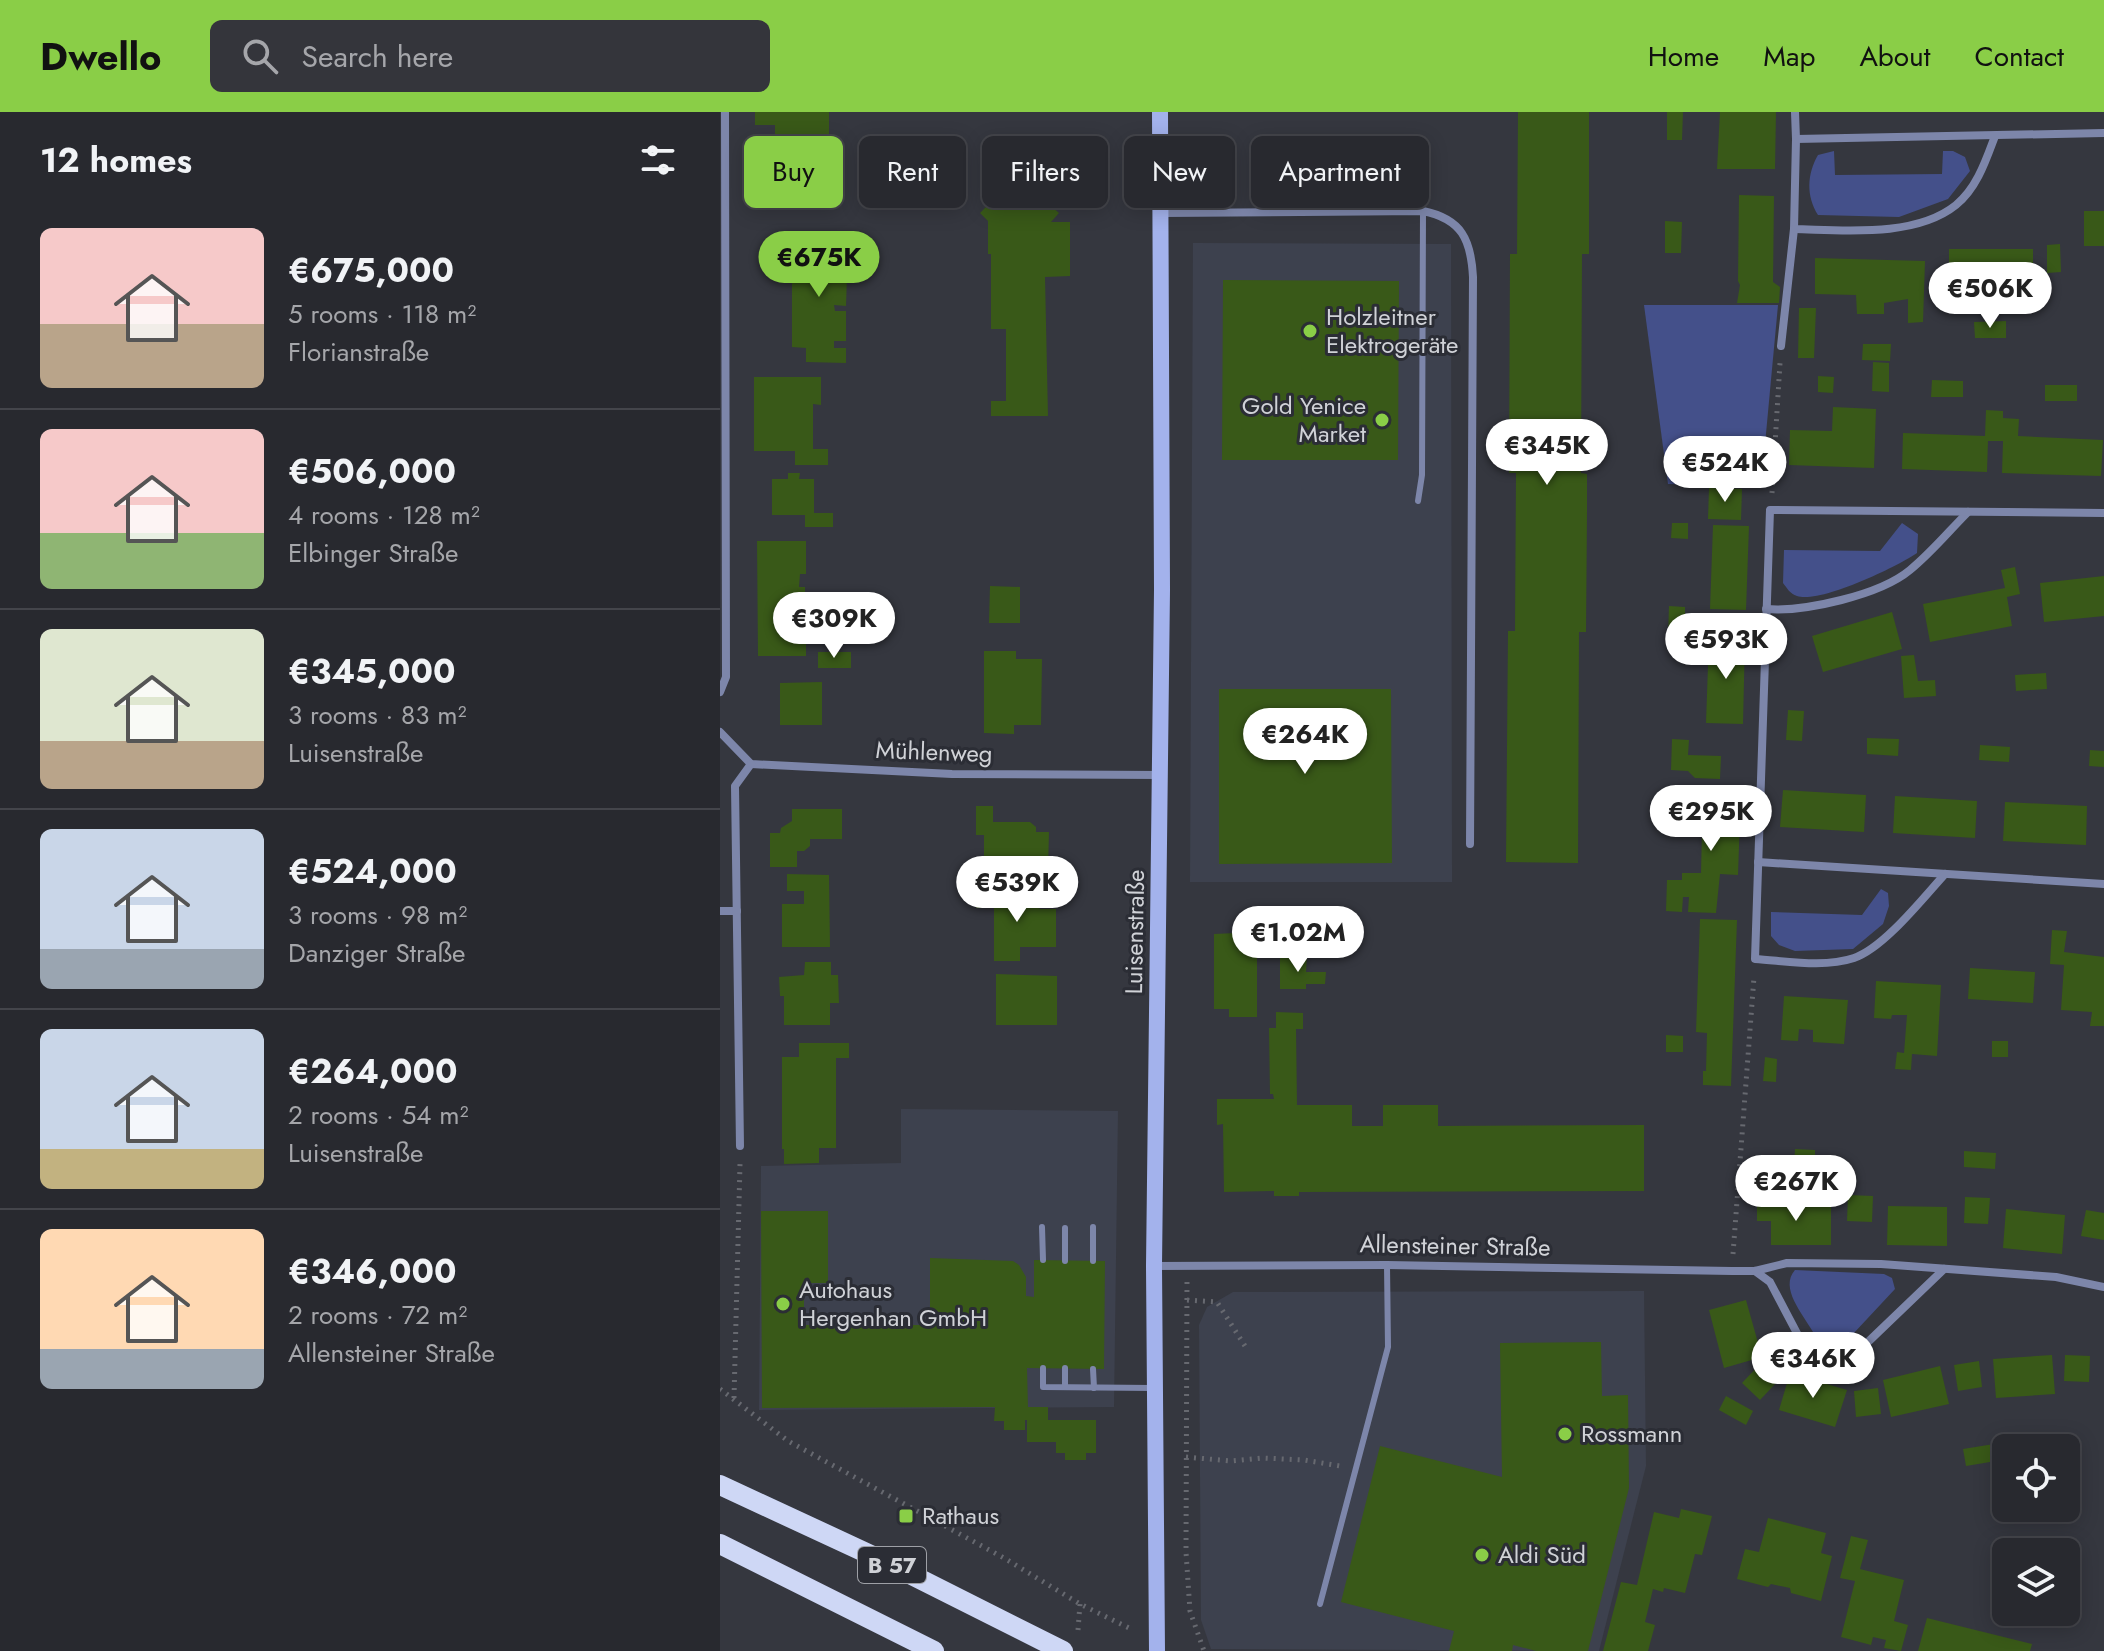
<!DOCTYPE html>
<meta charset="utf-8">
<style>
body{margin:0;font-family:Jost,sans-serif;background:#34353b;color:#f1f3f6;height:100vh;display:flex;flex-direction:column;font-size:30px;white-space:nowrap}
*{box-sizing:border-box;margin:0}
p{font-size:26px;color:#a5a6aa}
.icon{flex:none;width:44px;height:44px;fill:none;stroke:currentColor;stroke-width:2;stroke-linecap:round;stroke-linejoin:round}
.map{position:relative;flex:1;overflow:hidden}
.side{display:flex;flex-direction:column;background:#28292f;width:720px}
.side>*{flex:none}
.top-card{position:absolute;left:24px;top:24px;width:760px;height:72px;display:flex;gap:16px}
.buttons{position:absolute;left:1272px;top:1322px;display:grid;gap:16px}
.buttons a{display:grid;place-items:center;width:88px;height:88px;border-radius:12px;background:#28292f;box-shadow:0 4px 20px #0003,0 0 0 2px #44454b;font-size:40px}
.price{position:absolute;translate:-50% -68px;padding:0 18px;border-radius:28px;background:#fff;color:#222;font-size:26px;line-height:52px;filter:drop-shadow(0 2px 4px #0008)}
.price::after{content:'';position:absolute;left:50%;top:48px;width:24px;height:18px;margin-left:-12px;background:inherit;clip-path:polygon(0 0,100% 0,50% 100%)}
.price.selected{background:#8ace47;color:#111}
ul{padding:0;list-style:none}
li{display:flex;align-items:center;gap:24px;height:200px;padding:0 40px}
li+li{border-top:2px solid #44454b}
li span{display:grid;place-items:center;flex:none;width:224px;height:160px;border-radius:12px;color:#555}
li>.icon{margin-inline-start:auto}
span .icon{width:96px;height:96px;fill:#fffc;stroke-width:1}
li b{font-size:34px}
h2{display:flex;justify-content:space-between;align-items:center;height:96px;padding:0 40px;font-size:34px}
.chip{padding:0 28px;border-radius:12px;background:#28292f;box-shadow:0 4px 20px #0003,0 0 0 2px #44454b;font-size:28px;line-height:72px}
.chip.selected{background:#8ace47;color:#111}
header{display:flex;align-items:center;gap:48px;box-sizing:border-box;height:112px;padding:0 40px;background:#8ace47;color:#111}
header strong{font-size:38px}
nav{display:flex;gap:44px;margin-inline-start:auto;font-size:28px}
.search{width:560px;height:72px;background:#34353b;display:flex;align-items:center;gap:20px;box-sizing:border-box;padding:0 28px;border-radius:12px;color:#a5a6aa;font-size:30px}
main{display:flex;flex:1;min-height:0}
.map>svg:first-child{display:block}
.built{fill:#3d414e}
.green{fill:#44508a}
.building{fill:#395918}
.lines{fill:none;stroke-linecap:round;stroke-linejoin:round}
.path{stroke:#676970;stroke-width:5;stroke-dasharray:2 6;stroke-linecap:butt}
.lane{stroke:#7d86aa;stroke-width:6}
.street{stroke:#7d86aa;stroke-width:8}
.secondary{stroke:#a3b2ec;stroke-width:16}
.primary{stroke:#ced7f5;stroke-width:20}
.poi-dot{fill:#8ace47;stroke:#2b2d35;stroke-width:3}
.labels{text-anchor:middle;stroke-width:6;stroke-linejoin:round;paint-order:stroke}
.shield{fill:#2b2d35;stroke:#9ea0a6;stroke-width:2}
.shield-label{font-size:22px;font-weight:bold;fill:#d0d2d7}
.poi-label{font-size:24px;fill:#d0d2d7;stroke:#2b2d35;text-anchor:start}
.street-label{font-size:24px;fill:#d0d2d7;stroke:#2b2d35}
</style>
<header>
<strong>Dwello</strong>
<div class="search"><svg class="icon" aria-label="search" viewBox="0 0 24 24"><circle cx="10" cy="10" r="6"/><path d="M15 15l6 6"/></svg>Search here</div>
<nav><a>Home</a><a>Map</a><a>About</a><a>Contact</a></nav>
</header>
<main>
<section class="side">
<h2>12 homes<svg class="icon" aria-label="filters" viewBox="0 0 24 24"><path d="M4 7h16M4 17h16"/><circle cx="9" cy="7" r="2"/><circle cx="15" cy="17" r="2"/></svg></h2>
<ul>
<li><span style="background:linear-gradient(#f6c9c9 60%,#b9a48a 0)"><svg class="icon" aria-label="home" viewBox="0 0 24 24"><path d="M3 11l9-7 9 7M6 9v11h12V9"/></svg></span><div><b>€675,000</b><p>5 rooms · 118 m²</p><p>Florianstraße</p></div></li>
<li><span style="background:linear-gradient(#f6c9c9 65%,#8fb573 0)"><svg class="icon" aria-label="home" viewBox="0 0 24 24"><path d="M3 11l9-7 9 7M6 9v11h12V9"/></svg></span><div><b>€506,000</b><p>4 rooms · 128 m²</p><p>Elbinger Straße</p></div></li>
<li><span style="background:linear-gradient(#dfe7d0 70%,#b9a48a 0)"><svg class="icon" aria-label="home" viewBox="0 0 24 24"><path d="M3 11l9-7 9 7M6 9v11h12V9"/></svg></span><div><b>€345,000</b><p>3 rooms · 83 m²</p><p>Luisenstraße</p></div></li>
<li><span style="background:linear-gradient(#c9d6e8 75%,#9aa5b1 0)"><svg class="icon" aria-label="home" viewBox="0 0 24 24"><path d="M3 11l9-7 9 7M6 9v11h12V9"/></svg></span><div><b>€524,000</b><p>3 rooms · 98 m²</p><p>Danziger Straße</p></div></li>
<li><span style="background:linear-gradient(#c9d6e8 75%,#c2b280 0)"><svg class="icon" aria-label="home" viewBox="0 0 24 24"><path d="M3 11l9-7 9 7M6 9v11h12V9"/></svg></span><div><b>€264,000</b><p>2 rooms · 54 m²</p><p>Luisenstraße</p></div></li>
<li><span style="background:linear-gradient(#ffd9b3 75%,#9aa5b1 0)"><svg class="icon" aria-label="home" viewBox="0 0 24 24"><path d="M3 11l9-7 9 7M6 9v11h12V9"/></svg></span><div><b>€346,000</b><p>2 rooms · 72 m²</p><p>Allensteiner Straße</p></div></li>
</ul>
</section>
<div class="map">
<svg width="1384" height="1539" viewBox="0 0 1384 1539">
<rect width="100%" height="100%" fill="#35373f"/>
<!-- built -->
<g class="built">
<polygon points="473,131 731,132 732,770 470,770"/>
<polygon points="181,997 398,999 394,1295 39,1298 41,1054 181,1051"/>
<polygon points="924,1179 926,1354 879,1539 491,1537 481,1508 479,1213 487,1195 513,1180"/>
</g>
<!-- green -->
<g class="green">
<path d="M1114,39L1115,63L1222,62L1223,39H1233L1245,45L1250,59L1228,87L1179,105L1098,103C1086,84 1087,62 1098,43Z"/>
<polygon points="924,193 1058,193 1041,375 948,372"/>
<path d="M1182,411L1198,422L1197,441C1177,455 1099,492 1077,484C1070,482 1067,476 1063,471L1064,438L1160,439Z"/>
<polygon points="1161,777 1168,781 1169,794 1163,812 1133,837 1075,839 1059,833 1051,824 1051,800 1142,803"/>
<path d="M1075,1158L1164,1162L1172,1166L1175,1177L1133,1222L1113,1228L1093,1220C1083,1202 1059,1176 1075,1158Z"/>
</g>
<!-- building -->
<g class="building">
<polygon points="35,0 109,0 109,63 81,63 81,45 55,45 55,13 35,13"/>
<polygon points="798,0 869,0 869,142 862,142 861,361 867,362 867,400 866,520 859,520 858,751 786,750 788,519 795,519 796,361 789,361 790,142 797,142"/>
<polygon points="947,0 963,0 962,28 947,28"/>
<polygon points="1000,0 1056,0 1055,57 997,57"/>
<polygon points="295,31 295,42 304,42 304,31 316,33 326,40 333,51 335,62 328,62 328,69 339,81 331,89 331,94 339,101 331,110 350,110 350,164 325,165 328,304 271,304 271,289 286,289 286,217 271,217 271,142 268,142 268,109 260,101 268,93 268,88 260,81 267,69 271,69 270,62 264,62 266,50 273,40 283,33"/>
<polygon points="1019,83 1054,84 1053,170 1060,175 1059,191 1017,191 1020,173 1018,169"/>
<rect x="1364" y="99" width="20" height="35"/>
<polygon points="945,109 962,110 961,141 945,141"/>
<polygon points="72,129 127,129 127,158 115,158 115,164 127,164 126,194 114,193 115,199 126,199 126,229 114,229 114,236 126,236 126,251 86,250 86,236 72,235"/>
<polygon points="1340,132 1341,160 1327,161 1327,133"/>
<rect x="1229" y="137" width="84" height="35"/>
<polygon points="1095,146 1205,149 1203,210 1188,211 1188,187 1164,191 1164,202 1137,202 1136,183 1095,182"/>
<polygon points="503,168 679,169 678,348 502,348"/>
<polygon points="1079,196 1096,196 1094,246 1078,246"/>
<polygon points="1286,209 1286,226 1255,226 1254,210"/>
<polygon points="1143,232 1171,232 1170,249 1142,248"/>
<polygon points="1153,250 1169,251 1169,280 1152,279"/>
<polygon points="1098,264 1114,265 1113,281 1098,280"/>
<polygon points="34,265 101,265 101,293 93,292 93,337 108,337 108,353 75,353 75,339 34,339"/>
<polygon points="1212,268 1243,269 1243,285 1211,285"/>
<rect x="1325" y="273" width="32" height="16"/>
<polygon points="1113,295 1156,297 1154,356 1069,353 1070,318 1112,319"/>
<polygon points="1266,298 1283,299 1283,306 1299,307 1298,324 1383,328 1381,364 1282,361 1283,329 1268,329 1267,360 1182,357 1183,321 1265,324"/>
<polygon points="68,361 80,361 79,367 94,367 94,401 113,401 113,415 85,415 85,403 52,403 52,367 68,367"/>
<polygon points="989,376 1022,377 1021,408 988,407"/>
<polygon points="952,411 968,411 968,427 951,426"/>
<polygon points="993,413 1029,414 1026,498 990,497"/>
<polygon points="37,429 86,429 86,462 80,462 79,475 85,475 85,488 79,489 79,523 86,523 86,544 38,544"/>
<polygon points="1295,455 1300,482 1287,485 1292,514 1210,530 1203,492 1285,476 1281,458"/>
<polygon points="1384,464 1384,504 1324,510 1320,471"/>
<polygon points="270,474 300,475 300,511 269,511"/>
<polygon points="949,494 965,495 965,526 948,525"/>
<polygon points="1172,500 1182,537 1103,560 1092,524"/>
<polygon points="989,525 1025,526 1023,612 986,611"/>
<polygon points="264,539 296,539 296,547 322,547 321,613 294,613 294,622 264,621"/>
<rect x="98" y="540" width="33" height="16"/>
<polygon points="1194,543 1198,569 1215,568 1216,584 1184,586 1181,544"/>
<polygon points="1326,561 1327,577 1296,579 1295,563"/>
<polygon points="102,570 102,613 60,613 60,571"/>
<polygon points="499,577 671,577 672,751 499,752"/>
<polygon points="1068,598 1084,599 1082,629 1066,628"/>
<polygon points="1147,626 1179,627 1178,644 1147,642"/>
<polygon points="952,627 969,628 968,643 1001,644 1000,667 975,666 968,659 951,658"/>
<polygon points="1260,633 1290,635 1289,650 1259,648"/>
<polygon points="1370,638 1384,639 1384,655 1369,654"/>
<polygon points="983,676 1021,677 1018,763 1000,762 996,801 968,800 969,785 963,785 962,800 946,799 947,768 962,768 962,761 981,761"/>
<polygon points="1063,678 1146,683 1144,720 1060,715"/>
<polygon points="1175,684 1257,689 1255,726 1173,721"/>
<polygon points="1285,690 1367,694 1366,733 1283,729"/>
<polygon points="256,694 273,694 273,710 310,710 316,715 316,720 329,720 328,758 291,758 291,749 264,748 264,723 256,723"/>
<polygon points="72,697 122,697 122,727 90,727 90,734 84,739 77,739 77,755 50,755 50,721 60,721 61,716 72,709"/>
<polygon points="67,762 109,763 110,835 62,835 62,792 84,792 84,779 67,779"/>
<polygon points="256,779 299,779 299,792 314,792 320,797 336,797 336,835 300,835 300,849 274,849 274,796 256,796"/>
<polygon points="980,807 1017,808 1011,974 983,973 983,959 986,959 987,921 976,920"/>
<polygon points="515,815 530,815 530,822 537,821 537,905 509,905 509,897 494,897 494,822 516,821"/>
<polygon points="1332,818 1347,819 1344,840 1384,845 1384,914 1370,914 1372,900 1341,898 1344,853 1330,852"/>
<polygon points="560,844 587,844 586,860 606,860 605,872 586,872 586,877 560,877"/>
<polygon points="85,850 111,850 111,863 118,863 119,891 110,891 110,913 64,913 64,884 60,884 59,865 84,863"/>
<polygon points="1250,856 1315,860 1313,891 1248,887"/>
<polygon points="276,862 337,864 337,913 276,913"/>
<polygon points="1156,869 1221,873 1217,944 1192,942 1191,958 1175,957 1177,940 1184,941 1187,903 1172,903 1171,907 1154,906"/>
<polygon points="1064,884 1128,888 1124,932 1093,930 1093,918 1079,917 1078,929 1061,928"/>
<polygon points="556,900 583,901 583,917 576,917 577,993 632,993 632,1014 663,1014 663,993 718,993 718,1014 924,1013 924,1079 579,1080 579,1084 554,1084 554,1079 504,1080 503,1012 497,1013 497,987 554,987 553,982 550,982 549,916 556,916"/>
<polygon points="946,923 963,924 963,940 946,940"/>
<rect x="1272" y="929" width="16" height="16"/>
<polygon points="79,931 129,931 129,946 116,946 116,1036 99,1036 99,1051 64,1052 64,1037 62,1037 62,945 79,945"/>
<polygon points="1045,945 1057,947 1056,970 1043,969"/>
<polygon points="1075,1037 1095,1038 1095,1054 1074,1053"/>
<polygon points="1244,1039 1276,1041 1275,1057 1244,1055"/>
<polygon points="1037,1082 1051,1082 1051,1093 1111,1094 1111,1133 1051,1133 1051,1109 1037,1109"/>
<polygon points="1128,1083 1153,1084 1152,1110 1127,1109"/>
<polygon points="1245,1085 1270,1086 1268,1112 1244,1111"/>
<polygon points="1168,1094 1227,1095 1227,1134 1167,1133"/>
<polygon points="1286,1097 1345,1103 1342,1142 1283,1136"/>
<polygon points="1366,1098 1384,1101 1384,1128 1361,1124"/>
<polygon points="41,1099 108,1099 108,1171 84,1171 84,1213 210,1213 210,1146 293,1149 299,1153 306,1165 306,1184 314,1185 314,1148 385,1149 384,1257 307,1256 308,1295 328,1295 328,1308 376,1308 376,1341 366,1341 366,1348 345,1348 345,1341 336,1341 336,1330 307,1330 307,1308 305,1308 305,1318 284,1318 284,1309 274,1309 275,1295 42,1296"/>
<polygon points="1026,1188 1042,1245 1004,1256 989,1198"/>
<polygon points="881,1230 882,1284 908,1283 909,1376 868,1539 816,1539 793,1533 792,1539 729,1539 734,1519 621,1490 660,1334 782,1365 780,1231"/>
<polygon points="1332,1243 1335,1282 1276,1286 1273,1247"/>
<polygon points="1345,1243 1370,1244 1369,1270 1344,1269"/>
<polygon points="1259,1249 1262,1275 1238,1279 1234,1253"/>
<polygon points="1040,1252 1058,1269 1040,1288 1022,1271"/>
<polygon points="1220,1254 1229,1292 1171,1305 1163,1268"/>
<polygon points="1070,1261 1127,1278 1115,1315 1059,1298"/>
<polygon points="1158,1276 1161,1302 1136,1305 1134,1279"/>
<polygon points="1006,1284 1033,1299 1026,1313 999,1298"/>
<polygon points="1274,1332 1276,1349 1246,1354 1243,1337"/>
<polygon points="961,1397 992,1404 982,1443 975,1442 965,1481 944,1476 943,1480 933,1477 925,1510 935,1513 928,1539 883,1539 901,1470 917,1473 934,1400 959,1406"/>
<polygon points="1048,1406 1106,1421 1101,1441 1112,1444 1101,1489 1071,1481 1070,1476 1051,1472 1048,1475 1017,1467 1025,1437 1039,1440"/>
<polygon points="1131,1424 1148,1428 1140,1457 1184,1468 1174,1509 1188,1513 1181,1539 1164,1536 1166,1528 1153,1525 1151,1533 1121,1525 1135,1469 1120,1466"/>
<polygon points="1207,1506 1312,1532 1310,1539 1198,1539"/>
</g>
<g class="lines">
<!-- path -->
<g class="path">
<polyline points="1052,381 1060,251"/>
<polyline points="1013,1142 1034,865"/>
<polyline points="467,1170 466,1440 470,1499 484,1539"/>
<polyline points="467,1188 497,1190 525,1234"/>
<polyline points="0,1277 68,1329 284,1446 360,1492 413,1518"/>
<polyline points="14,1286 20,1052"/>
<polyline points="466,1345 511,1349 543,1346 584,1348 620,1354"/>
<polyline points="358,1518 360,1492"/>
</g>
<!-- lane -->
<g class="lane">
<polyline points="698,389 702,363 703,99"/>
<polyline points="322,1115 323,1148"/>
<polyline points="345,1149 345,1116"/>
<polyline points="373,1149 373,1115"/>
<polyline points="323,1256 323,1275 433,1276"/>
<polyline points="373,1257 374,1276"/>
<polyline points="345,1275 345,1256"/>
<polyline points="600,1492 668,1235 667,1153"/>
</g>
<!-- street -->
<g class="street">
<path d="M1075,0L1076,27L1074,117C1123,118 1195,126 1236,93C1257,76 1266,48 1275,24"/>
<polyline points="1076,27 1384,21"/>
<path d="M441,101L703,99C742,107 751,128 753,165L750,732"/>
<polyline points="1061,234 1074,117"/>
<path d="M1046,497C1085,500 1160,483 1190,458C1211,441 1229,419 1248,400"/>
<polyline points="0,580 6,565 5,0"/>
<polyline points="0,620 31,652 232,662 440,663"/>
<polyline points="1038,750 1384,772"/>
<path d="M1225,762C1204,785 1164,836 1134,846C1104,856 1067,849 1035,847L1050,398L1384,401"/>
<polyline points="0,799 17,799"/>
<polyline points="20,1034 15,674 31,652"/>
<polyline points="434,1154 667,1153 1012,1159 1035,1159 1067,1151 1161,1152 1336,1165 1384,1175"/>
<polyline points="1035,1159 1050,1170 1079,1225 1103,1242 1127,1243 1149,1229 1224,1157"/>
</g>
<!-- secondary -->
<polyline class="secondary" points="437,1539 434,1154 442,478 440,0"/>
<!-- primary -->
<g class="primary">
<polyline points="0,1373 168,1451 343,1539"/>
<polyline points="0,1432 214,1539"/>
</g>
</g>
<!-- markers -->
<g class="poi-dot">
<circle cx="590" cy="219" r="8"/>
<circle cx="662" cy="308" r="8"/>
<circle cx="63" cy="1192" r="8"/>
<circle cx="845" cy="1322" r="8"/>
<rect x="178" y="1396" width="16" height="16" rx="4"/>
<circle cx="762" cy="1443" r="8"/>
</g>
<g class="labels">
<!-- shield labels -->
<rect class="shield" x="138" y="1435" width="68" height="36" rx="6"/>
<g class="shield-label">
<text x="172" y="1461">B 57</text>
</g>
<!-- poi labels -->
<g class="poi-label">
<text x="606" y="213">Holzleitner<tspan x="606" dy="28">Elektrogeräte</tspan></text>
<text x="646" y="302" text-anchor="end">Gold Yenice<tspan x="646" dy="28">Market</tspan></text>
<text x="79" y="1186">Autohaus<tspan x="79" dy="28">Hergenhan GmbH</tspan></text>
<text x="861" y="1330">Rossmann</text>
<text x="202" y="1412">Rathaus</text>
<text x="778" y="1451">Aldi Süd</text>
</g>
<!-- street labels -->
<g class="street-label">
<text transform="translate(214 640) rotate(2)" y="8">Mühlenweg</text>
<text transform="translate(415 820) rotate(-89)" y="8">Luisenstraße</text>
<text transform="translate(735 1134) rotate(1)" y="8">Allensteiner Straße</text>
</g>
</g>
</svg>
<div class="buttons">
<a><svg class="icon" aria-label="locate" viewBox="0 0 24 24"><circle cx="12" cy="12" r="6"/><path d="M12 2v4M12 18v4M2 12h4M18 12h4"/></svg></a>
<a><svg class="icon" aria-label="layers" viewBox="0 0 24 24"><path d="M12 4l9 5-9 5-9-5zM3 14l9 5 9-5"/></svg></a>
</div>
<b class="price selected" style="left:99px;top:187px">€675K</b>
<b class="price" style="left:1270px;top:218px">€506K</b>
<b class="price" style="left:827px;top:375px">€345K</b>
<b class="price" style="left:1005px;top:392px">€524K</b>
<b class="price" style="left:114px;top:548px">€309K</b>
<b class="price" style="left:1006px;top:569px">€593K</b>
<b class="price" style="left:585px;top:664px">€264K</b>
<b class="price" style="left:991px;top:741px">€295K</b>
<b class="price" style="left:297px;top:812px">€539K</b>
<b class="price" style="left:578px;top:862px">€1.02M</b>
<b class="price" style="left:1076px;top:1111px">€267K</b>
<b class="price" style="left:1093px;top:1288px">€346K</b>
<div class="top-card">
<a class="chip selected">Buy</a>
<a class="chip">Rent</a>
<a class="chip">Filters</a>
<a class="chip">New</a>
<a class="chip">Apartment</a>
</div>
</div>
</main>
